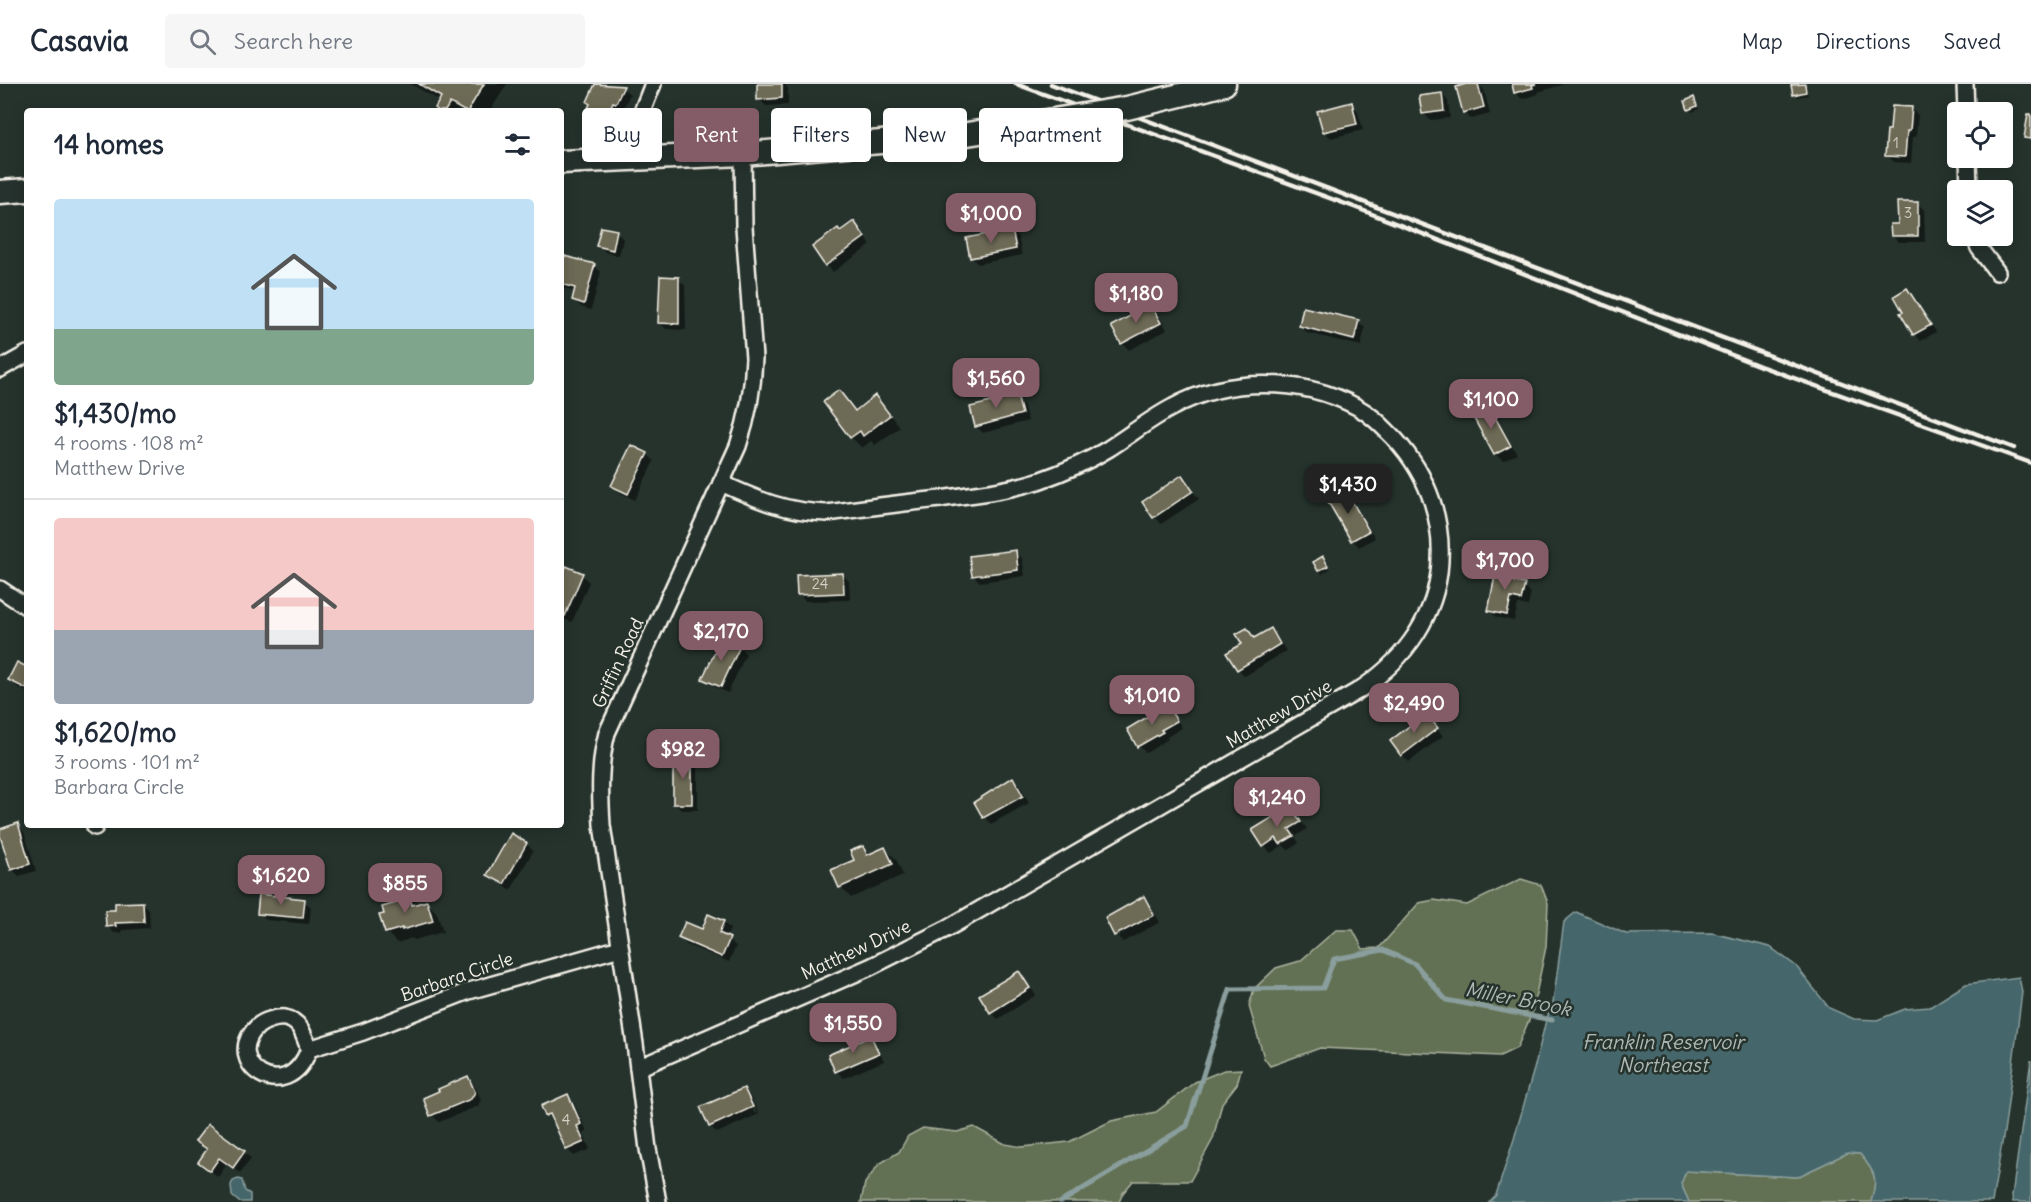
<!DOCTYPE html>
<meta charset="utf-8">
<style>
body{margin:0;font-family:Delius,sans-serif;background:#f6f6f7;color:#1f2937;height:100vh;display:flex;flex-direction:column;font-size:22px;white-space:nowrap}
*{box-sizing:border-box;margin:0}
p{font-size:20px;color:#747a83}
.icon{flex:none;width:33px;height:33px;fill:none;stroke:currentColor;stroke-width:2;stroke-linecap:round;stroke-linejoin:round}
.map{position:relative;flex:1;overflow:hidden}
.drawer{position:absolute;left:24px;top:24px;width:540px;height:720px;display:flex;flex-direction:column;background:#fff;border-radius:6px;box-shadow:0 3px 15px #0003}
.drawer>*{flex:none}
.top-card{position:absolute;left:582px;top:24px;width:570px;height:54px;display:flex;gap:12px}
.fabs{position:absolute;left:1947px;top:18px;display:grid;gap:12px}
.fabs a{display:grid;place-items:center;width:66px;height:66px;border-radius:6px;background:#fff;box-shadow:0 3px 15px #0003;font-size:30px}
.price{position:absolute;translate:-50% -51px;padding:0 14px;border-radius:12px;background:#845c67;color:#fff;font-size:20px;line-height:39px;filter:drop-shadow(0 2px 3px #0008)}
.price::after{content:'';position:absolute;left:50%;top:36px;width:18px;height:14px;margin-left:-9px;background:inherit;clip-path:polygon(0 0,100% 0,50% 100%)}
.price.current{background:#222;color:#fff}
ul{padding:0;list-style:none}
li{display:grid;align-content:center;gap:12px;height:318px;padding:0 30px}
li+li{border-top:2px solid #e0e1e3}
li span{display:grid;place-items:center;height:186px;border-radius:6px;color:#555}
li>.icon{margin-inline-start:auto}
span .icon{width:108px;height:108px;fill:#fffc;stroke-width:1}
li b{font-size:26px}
h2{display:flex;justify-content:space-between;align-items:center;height:72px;padding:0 30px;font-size:26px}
.pill{padding:0 21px;border-radius:6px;background:#fff;box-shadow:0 3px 15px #0003;font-size:21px;line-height:54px}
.pill.current{background:#845c67;color:#fff}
header{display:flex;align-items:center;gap:36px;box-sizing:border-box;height:84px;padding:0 30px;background:#fff;border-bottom:2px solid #e0e1e3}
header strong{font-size:28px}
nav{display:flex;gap:33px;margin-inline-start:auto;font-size:21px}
.search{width:420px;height:54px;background:#f6f6f7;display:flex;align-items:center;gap:15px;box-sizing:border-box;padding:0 21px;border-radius:6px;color:#747a83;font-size:22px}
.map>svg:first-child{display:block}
.green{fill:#627153;stroke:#abb19e;stroke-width:1.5}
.water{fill:#44666b;stroke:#8a9e9d;stroke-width:1.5}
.shadow{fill:#0007;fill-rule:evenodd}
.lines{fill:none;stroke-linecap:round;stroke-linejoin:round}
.stream{stroke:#8a9e9d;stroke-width:5}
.building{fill:#6d6a56;stroke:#f4f1e8;stroke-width:1.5}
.street-casing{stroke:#f4f1e8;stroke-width:20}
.secondary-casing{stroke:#f4f1e8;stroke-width:27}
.street{stroke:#26332d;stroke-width:15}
.secondary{stroke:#26332d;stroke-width:22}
.rail{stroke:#f4f1e8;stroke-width:4.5}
.secondary-bridge-casing{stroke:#f4f1e8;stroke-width:27;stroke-linecap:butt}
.secondary-bridge{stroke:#26332d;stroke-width:22}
.labels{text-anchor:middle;stroke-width:5;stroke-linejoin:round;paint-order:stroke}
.number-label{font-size:15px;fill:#d2cfc4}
.street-label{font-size:18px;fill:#f4f1e8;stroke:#26332d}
.water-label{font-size:20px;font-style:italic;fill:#aeb9b6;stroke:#26332d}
</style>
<header>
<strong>Casavia</strong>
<div class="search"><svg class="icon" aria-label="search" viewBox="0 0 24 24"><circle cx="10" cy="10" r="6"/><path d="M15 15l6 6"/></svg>Search here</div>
<nav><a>Map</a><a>Directions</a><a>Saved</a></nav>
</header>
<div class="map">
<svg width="2031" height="1118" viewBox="0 0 2031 1118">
<rect width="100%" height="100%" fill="#26332d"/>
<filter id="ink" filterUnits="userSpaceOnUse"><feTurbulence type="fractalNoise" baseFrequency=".0167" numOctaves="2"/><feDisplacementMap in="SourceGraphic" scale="12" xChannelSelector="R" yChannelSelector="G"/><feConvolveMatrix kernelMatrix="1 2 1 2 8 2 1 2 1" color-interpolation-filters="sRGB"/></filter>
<g filter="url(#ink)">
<!-- green -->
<g class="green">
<polygon points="1521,795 1541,801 1548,819 1546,863 1532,929 1517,964 1500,972 1320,964 1270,982 1264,974 1249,922 1254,905 1276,884 1300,877 1336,846 1353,846 1363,865 1379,864 1419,819 1434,816 1467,821"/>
<polygon points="1241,985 1237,1000 1222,1019 1213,1055 1190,1097 1133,1097 1123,1109 1119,1118 861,1118 865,1099 879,1080 899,1068 908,1052 923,1044 957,1048 974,1043 1005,1060 1022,1063 1069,1058 1111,1037 1156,1028 1195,998 1224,986"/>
<path d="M1847,1069L1860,1070C1876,1089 1878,1094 1871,1118H1689L1681,1100L1686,1087L1797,1093Z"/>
</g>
<!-- water -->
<g class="water">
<path d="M1576,828L1626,850L1712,849L1770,863L1796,882L1829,924L1854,935L1877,936L1905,925L1930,923L1966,900L2019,893L2022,908L2005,1042L1992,1118H1871C1878,1094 1876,1089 1860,1070L1847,1069L1797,1093L1686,1087L1681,1100L1689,1118H1489L1496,1111L1514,1055L1536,978L1546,936L1553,919L1564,838Z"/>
<polygon points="2031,976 2031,1118 2013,1118 2012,1112"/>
<polygon points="238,1095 242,1096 245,1107 250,1110 250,1118 239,1118 232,1112 231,1101 233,1097"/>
</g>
<!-- shadow -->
<g class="shadow">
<polygon points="411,0 507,0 490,27 440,27 441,18"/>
<polygon points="600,0 617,0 630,10 623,25 620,23 613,39 597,31 590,24"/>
<polygon points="759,0 784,0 788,4 788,21 766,22 759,15"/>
<polygon points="1472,0 1478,0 1484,6 1490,30 1471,35 1464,28"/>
<polygon points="1513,0 1562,0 1562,1 1538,8 1539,10 1522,15 1515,8"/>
<polygon points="1804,0 1807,3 1808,11 1798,13 1795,10 1793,2"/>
<polygon points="1442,10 1448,17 1450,34 1430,36 1423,29"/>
<polygon points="1694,15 1699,25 1692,28 1689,25"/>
<polygon points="1351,20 1358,27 1363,46 1331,54 1324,47"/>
<polygon points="1911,24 1918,31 1916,53 1913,53 1911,79 1894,78 1887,71 1892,48"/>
<polygon points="1917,119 1924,126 1925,158 1899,158 1892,152"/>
<polygon points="854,139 871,161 833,188 826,181"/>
<polygon points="1011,146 1018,153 1022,171 978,180 971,173"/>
<polygon points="616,148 623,155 619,172 605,168 598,161"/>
<polygon points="561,177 594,181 601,188 591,226 581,223 574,216 576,208 561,203"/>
<polygon points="678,195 685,201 686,246 666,245 660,239"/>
<polygon points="1907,206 1914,213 1936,248 1921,257 1914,250 1905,228"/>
<polygon points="1151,222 1158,229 1167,246 1129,266 1122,259"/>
<polygon points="1359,238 1365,244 1361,262 1307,249 1300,242"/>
<polygon points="838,308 856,328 875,313 900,343 875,361 871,357 862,364 851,353 825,318"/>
<polygon points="1003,308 1010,315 1016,313 1023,320 1028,337 983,349 976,342"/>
<polygon points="1488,323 1495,330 1517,370 1503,377 1496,371 1474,332"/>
<polygon points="647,370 654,377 635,416 620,409 613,402"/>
<polygon points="1182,393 1199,415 1161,440 1144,418"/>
<polygon points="1345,407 1351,414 1375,454 1359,463 1353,456 1329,417"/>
<polygon points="1015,467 1022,474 1025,492 980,498 973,491"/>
<polygon points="1325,477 1330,485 1322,490 1315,478"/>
<polygon points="567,484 582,491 589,498 572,538 561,534 561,497"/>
<polygon points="1516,488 1523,495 1521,501 1531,509 1528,522 1518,520 1514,537 1496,533 1489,526"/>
<polygon points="842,490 849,497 850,516 805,517 798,510"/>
<polygon points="1247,546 1255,555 1271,546 1277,553 1286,567 1245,592 1238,585"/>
<polygon points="739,563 746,570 728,609 711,601 704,594"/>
<polygon points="27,585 27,608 17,603 10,596"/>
<polygon points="1167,623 1174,630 1182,644 1167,653 1168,655 1146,669 1139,662"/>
<polygon points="1426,631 1443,652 1409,678 1402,671"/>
<polygon points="691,675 698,682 698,726 681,726 675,719"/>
<polygon points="1013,695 1020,702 1029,719 991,740 984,733 976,718"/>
<polygon points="1291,724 1307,745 1295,753 1299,759 1288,766 1283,761 1271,769 1264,762"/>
<polygon points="17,741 24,748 36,787 19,792 12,785 0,747"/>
<polygon points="511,752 527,760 533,767 511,806 496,797 489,790"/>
<polygon points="862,763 870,771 885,765 896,775 903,791 851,814 841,803"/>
<polygon points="408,810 419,821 426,818 437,829 443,848 414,856 412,854 397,859 386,848 398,820"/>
<polygon points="1144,814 1150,821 1160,838 1123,858 1116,851"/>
<polygon points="304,817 311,823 309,840 266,836 259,829"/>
<polygon points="142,819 149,826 150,844 122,846 122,849 114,849 107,842 117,827"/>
<polygon points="723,838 730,845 726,854 736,862 729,878 687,861 680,854"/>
<polygon points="1019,889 1036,911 998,935 991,928"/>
<polygon points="870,954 877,961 884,977 844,994 837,988 830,972"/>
<polygon points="467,994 474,1001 481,1015 478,1022 439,1038 432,1031 425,1015"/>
<path d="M743,1005L750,1012L759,1030L717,1049L710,1042ZM746,1012H749L757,1029L755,1030Z"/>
<polygon points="567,1012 574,1019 587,1047 583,1049 590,1065 574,1072 567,1065 555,1038 547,1032 543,1023"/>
<polygon points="197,1057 244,1068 251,1075 240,1089 227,1080 218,1093 200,1078 208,1067"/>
</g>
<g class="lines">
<!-- stream -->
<polyline class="stream" points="1061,1118 1187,1042 1230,905 1323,904 1334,875 1383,866 1415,880 1446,916 1552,936"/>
</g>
<!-- building -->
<g class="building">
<polygon points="419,0 484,0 468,27 464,27 450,19 445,27 439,27 435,24 441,13"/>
<polygon points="595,0 624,2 616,19 613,18 606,33 588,24 590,20 587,18"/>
<polygon points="757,0 782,0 782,14 757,16"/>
<polygon points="1466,0 1478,0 1484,23 1463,29 1456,3"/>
<polygon points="1512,0 1536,0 1532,1 1533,4 1514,9"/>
<polygon points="1805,0 1806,8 1793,11 1791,1"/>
<polygon points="1442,9 1444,27 1422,30 1419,12"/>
<polygon points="1694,13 1697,22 1688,26 1685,17"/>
<polygon points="1352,18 1357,40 1323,48 1317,27"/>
<polygon points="1892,22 1912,23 1910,47 1907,47 1905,73 1885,72 1887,46 1890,46"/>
<polygon points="2028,30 2031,30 2031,55 2024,54"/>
<polygon points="1897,118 1918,118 1918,152 1891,152 1890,140 1898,140"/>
<polygon points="854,137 865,153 825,182 812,163 838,144 840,147"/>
<polygon points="601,143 617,146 613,166 596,162"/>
<polygon points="1012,145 1016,165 970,174 966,154"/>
<polygon points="561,171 595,180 584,220 572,216 575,204 561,200"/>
<polygon points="660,192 679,193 679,240 658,239"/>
<polygon points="1907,204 1931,241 1913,251 1900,229 1903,228 1894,212"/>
<polygon points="1151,221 1161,239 1121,260 1111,242"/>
<polygon points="1303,223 1359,236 1354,256 1299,242"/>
<polygon points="839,306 855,327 875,311 890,331 863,352 860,347 850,354 823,318"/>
<polygon points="1004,306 1006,314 1017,311 1022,330 975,343 970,323 991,318 989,310"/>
<polygon points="1489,322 1511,362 1494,371 1472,331"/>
<polygon points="631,361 648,369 628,410 611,402"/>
<polygon points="1182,391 1193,407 1153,434 1142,418"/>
<polygon points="1345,405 1369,447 1351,457 1327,416"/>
<polygon points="1016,466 1018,486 972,492 969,472"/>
<polygon points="1323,472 1328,482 1318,487 1313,478"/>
<polygon points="566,482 583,489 565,532 561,531 561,493"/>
<polygon points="1497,482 1517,487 1514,498 1525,500 1521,516 1511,514 1507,531 1488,527"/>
<polygon points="843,489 844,509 797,511 796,491"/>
<polygon points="1247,544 1254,554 1271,544 1280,560 1237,586 1226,569 1242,560 1236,550"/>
<polygon points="722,553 740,562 721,603 702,595"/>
<polygon points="17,578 27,583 27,605 8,596"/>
<polygon points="1167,621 1177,637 1161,646 1163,648 1137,663 1127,645"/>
<polygon points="1426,629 1438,644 1401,672 1390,657"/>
<rect x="673" y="673" width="19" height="47"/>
<polygon points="1013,693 1023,712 983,734 974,718"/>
<polygon points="1291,722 1301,738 1289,745 1294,752 1280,760 1276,754 1263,763 1252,746"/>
<polygon points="18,739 30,780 11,786 0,752 0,745"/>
<polygon points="511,749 527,759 504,800 487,791"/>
<polygon points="863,762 867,771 885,763 893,780 839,804 831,786 854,776 850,767"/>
<polygon points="409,808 412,821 427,817 433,837 402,846 402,844 385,849 379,831 384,830 382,823 396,819 394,812"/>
<polygon points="259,810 305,815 303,834 257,830"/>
<polygon points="1144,812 1154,831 1114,852 1105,834"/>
<polygon points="143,818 144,838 115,839 116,842 106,843 105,826 115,826 115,819"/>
<polygon points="708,830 724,837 719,849 730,854 722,873 678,854 685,838 702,845"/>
<polygon points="1019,887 1030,904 990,929 979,911"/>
<polygon points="871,952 879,969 835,988 828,971"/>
<polygon points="468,992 475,1008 471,1015 430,1032 423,1014 439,1007 438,1005"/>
<polygon points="744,1004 753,1023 709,1043 700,1023"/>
<polygon points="568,1010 581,1040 577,1042 584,1058 566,1066 550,1030 545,1032 541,1022"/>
<polygon points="208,1040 245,1067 233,1084 219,1074 210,1087 198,1078 207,1065 195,1057"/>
</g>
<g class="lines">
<defs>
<g id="street">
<polyline points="1965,0 1966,28"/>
<polyline points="1968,74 1969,106"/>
<polyline points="623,75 653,0"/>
<polyline points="1974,152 1979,164 1997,188"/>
<polyline points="0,285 27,270"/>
<polyline points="0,505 27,523"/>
<polyline points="95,743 95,741"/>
<path d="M309,965C304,952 301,937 285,934C276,933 264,937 258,942C219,978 287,1026 309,965L363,948L469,907L620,864"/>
<path d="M638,984L870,883L948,844L1356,608C1399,581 1432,540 1439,489C1445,439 1429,392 1395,355C1383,343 1372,331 1357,323C1302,293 1227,293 1173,323C1150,335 1130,351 1108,365C1087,378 1061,389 1038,397C1006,407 973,410 940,415C902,419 864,424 827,429C786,428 758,416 721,399"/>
<path d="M658,1118L648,1065L635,960L602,741C600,709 599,680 607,649L738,362C748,333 753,304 754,274L744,143L743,70"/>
</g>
<g id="secondary">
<polyline points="1205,5 1224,0"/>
<polyline points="561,78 743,70 961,51 1047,37"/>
<polyline points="0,108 27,106"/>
</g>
</defs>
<!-- street casing -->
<use href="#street" class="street-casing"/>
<!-- secondary casing -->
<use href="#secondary" class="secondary-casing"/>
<!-- street -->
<use href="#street" class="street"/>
<!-- secondary -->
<use href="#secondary" class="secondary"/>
<!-- rail -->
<g class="rail">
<polyline points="1016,0 1354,123 1760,282 2031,379"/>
<polyline points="1051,0 2014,364"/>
</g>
<defs>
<polyline id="secondary-bridge" points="1047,37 1127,24 1205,5"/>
</defs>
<!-- secondary-bridge casing -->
<use href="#secondary-bridge" class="secondary-bridge-casing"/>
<!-- secondary-bridge -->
<use href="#secondary-bridge" class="secondary-bridge"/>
</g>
</g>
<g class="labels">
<!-- number labels -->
<g class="number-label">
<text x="1896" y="64">1</text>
<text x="1908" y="134">3</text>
<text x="820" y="505">24</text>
<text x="566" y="1041">4</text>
</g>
<!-- street labels -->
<g class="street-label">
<text transform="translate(618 579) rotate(-65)" y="6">Griffin Road</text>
<text transform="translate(1279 630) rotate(-30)" y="6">Matthew Drive</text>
<text transform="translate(856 866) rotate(-25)" y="6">Matthew Drive</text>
<text transform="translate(457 893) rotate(-19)" y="6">Barbara Circle</text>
</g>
<!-- water labels -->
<g class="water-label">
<text transform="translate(1518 915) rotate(11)" y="7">Miller Brook</text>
<text x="1663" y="965">Franklin Reservoir<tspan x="1663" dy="23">Northeast</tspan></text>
</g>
</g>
</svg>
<div class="fabs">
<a><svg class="icon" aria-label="locate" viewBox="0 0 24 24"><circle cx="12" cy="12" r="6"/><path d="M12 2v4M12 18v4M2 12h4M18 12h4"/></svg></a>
<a><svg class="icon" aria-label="layers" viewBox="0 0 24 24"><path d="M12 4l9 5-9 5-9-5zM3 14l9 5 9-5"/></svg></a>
</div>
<b class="price" style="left:991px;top:160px">$1,000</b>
<b class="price" style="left:1136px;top:240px">$1,180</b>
<b class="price" style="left:996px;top:325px">$1,560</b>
<b class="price" style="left:1491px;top:346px">$1,100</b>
<b class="price current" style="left:1348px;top:431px">$1,430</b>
<b class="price" style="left:1505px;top:507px">$1,700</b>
<b class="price" style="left:721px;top:578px">$2,170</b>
<b class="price" style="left:1152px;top:642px">$1,010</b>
<b class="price" style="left:1414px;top:650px">$2,490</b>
<b class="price" style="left:683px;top:696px">$982</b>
<b class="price" style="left:1277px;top:744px">$1,240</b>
<b class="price" style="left:281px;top:822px">$1,620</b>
<b class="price" style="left:405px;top:830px">$855</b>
<b class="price" style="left:853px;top:970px">$1,550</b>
<div class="top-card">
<a class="pill">Buy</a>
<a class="pill current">Rent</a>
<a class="pill">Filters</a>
<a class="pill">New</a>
<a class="pill">Apartment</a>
</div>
<section class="drawer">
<h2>14 homes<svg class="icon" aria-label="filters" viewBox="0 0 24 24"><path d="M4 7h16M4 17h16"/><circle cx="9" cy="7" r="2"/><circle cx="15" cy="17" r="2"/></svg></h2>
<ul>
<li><span style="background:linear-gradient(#bfe0f5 70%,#7fa58c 0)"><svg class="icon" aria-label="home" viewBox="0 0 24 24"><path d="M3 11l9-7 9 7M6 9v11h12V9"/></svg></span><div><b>$1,430/mo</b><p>4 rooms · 108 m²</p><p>Matthew Drive</p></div></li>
<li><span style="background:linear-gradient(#f6c9c9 60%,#9aa5b1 0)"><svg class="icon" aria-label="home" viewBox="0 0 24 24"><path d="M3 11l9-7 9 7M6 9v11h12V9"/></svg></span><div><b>$1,620/mo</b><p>3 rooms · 101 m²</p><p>Barbara Circle</p></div></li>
</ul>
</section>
</div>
